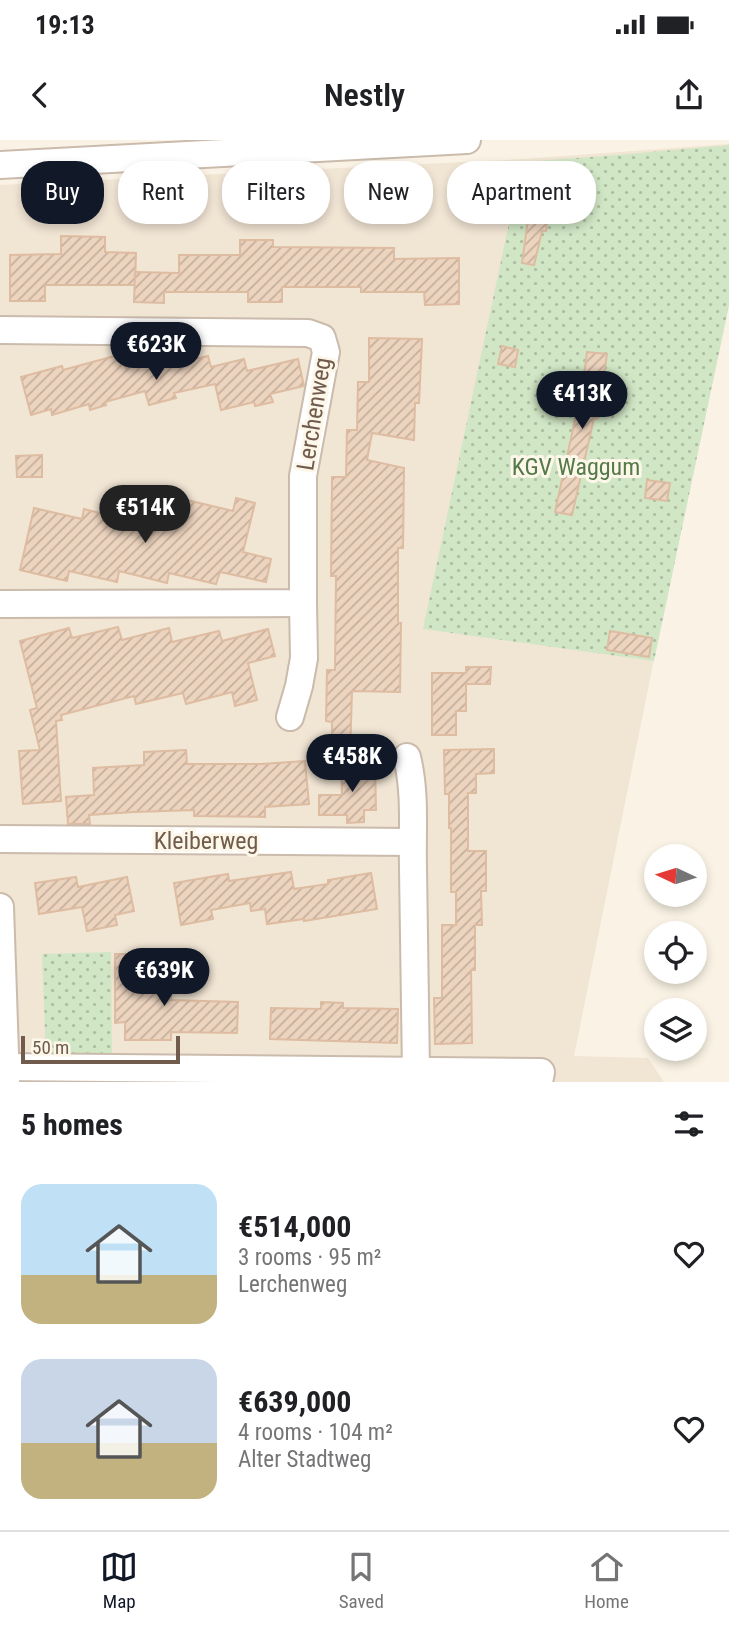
<!DOCTYPE html>
<meta charset="utf-8">
<style>
body{margin:0;font-family:"Roboto Condensed",sans-serif;background:#f6f6f6;color:#202124;height:100vh;display:flex;flex-direction:column;font-size:26px;white-space:nowrap}
*{box-sizing:border-box;margin:0}
p{font-size:23px;color:#757577}
.icon{flex:none;width:38px;height:38px;fill:none;stroke:currentColor;stroke-width:2;stroke-linecap:round;stroke-linejoin:round}
.map{position:relative;height:942px;overflow:hidden}
.details{display:flex;flex-direction:column;background:#fff;flex:1}
.details>*{flex:none}
.hud{position:absolute;left:21px;top:21px;width:688px;height:63px;display:flex;gap:14px}
.needle{width:46px;rotate:274deg}
.fabs{position:absolute;left:644px;top:704px;display:grid;gap:14px}
.fabs a{display:grid;place-items:center;width:63px;height:63px;border-radius:50%;background:#fff;box-shadow:0 4px 10px #0003;font-size:35px}
.scale{position:absolute;left:21px;bottom:18px;width:159px;box-sizing:border-box;padding-left:7px;border:4px solid #705b4c;border-top:0;font-size:19px;line-height:24px;white-space:nowrap;color:#705b4c;-webkit-text-stroke:5px #fdf7ea;paint-order:stroke}
.price{position:absolute;translate:-50% -60px;padding:0 16px;border-radius:24px;background:#111827;color:#fff;font-size:23px;line-height:46px;filter:drop-shadow(0 2px 4px #0008)}
.price::after{content:'';position:absolute;left:50%;top:42px;width:21px;height:16px;margin-left:-10px;background:inherit;clip-path:polygon(0 0,100% 0,50% 100%)}
.price.selected{background:#222;color:#fff}
ul{padding:0;list-style:none}
li{display:flex;align-items:center;gap:21px;height:175px;padding:0 21px}
li span{display:grid;place-items:center;flex:none;width:196px;height:140px;border-radius:21px;color:#555}
li>.icon{margin-inline-start:auto}
span .icon{width:84px;height:84px;fill:#fffc;stroke-width:1}
li b{font-size:30px}
h2{display:flex;justify-content:space-between;align-items:center;height:84px;padding:0 21px;font-size:30px}
.tag{padding:0 24px;border-radius:28px;background:#fff;box-shadow:0 4px 10px #0003;font-size:24px;line-height:63px}
.tag.selected{background:#111827;color:#fff}
.status{display:flex;justify-content:space-between;align-items:center;height:49px;padding:0 35px;background:#fff;direction:ltr}
.status svg{height:19px;fill:currentColor}
header{display:flex;justify-content:space-between;align-items:center;height:91px;padding:0 21px;background:#fff;font-size:32px;font-weight:600}
.tabs{display:flex;justify-content:space-around;align-items:center;height:98px;border-top:2px solid #e0e0e0;background:#fff;font-size:19px;color:#757577}
.tabs a{display:grid;justify-items:center;gap:4px}
.tabs .selected{color:#111827}
.map>svg:first-child{display:block}
.residential{fill:#f1e5d4}
.green{fill:url(#green-dots)}
.building{fill:url(#building-hatch);stroke:#debca1;stroke-width:2}
.lines{fill:none;stroke-linecap:round;stroke-linejoin:round}
.minor-casing{stroke:#cabbac;stroke-width:30}
.minor{stroke:#fff;stroke-width:26}
.labels{text-anchor:middle;stroke-width:6;stroke-linejoin:round;paint-order:stroke}
.street-label{font-size:24px;fill:#705b4c;stroke:#fdf7ea}
.park-label{font-size:24px;fill:#547a49;stroke:#fdf7ea}
</style>
<div class="status"><b>19:13</b><svg viewBox="0 0 49 12"><path d="M0 12V9h3v3zM5 12V6h3v6zM10 12V3h3v9zM15 12V0h3v12zM26 1h20v11H26zM47 4h2v5h-2z"/></svg></div>
<header><svg class="icon" aria-label="back" viewBox="0 0 24 24"><path d="M15 5l-7 7 7 7"/></svg>Nestly<svg class="icon" aria-label="share" viewBox="0 0 24 24"><path d="M12 15V3M7 8l5-5 5 5M5 13v7h14v-7"/></svg></header>
<div class="map">
<svg width="729" height="942" viewBox="0 0 729 942">
<defs>
<pattern id="green-dots" width="8" height="8" patternUnits="userSpaceOnUse" patternTransform="scale(1.75)"><rect width="8" height="8" fill="#d0e6c5"/><path d="M2 2h.1M6 6h.1" fill="none" stroke="#adbda2" stroke-width="1.8" stroke-linecap="round"/></pattern>
<pattern id="building-hatch" width="6" height="6" patternUnits="userSpaceOnUse" patternTransform="scale(1.75)"><rect width="6" height="6" fill="#edd4bf"/><path d="M-1 1l2-2M0 6l6-6M5 7l2-2" fill="none" stroke="#c4af9d"/></pattern>
</defs>
<rect width="100%" height="100%" fill="#faf3e5"/>
<!-- residential -->
<polygon class="residential" points="729,4 729,165 652,529 574,916 648,918 664,942 0,942 0,45 523,19"/>
<!-- green -->
<g class="green">
<polygon points="729,5 729,165 654,521 423,489 522,22 617,15"/>
<polygon points="111,812 112,917 46,917 42,814"/>
</g>
<!-- building -->
<g class="building">
<polygon points="540,27 559,31 556,49 553,48 546,91 542,91 534,125 522,123 529,72"/>
<polygon points="61,96 105,97 105,112 136,113 135,145 45,145 45,161 10,161 10,115 61,114"/>
<polygon points="240,100 273,100 273,107 394,108 394,119 459,118 459,164 425,165 424,152 361,152 361,147 282,147 282,162 248,162 248,152 164,152 164,163 134,162 135,132 179,133 179,115 240,115"/>
<polygon points="369,198 422,199 419,263 415,263 414,300 372,293 367,320 404,328 403,408 398,408 398,483 401,483 400,552 352,551 350,615 332,615 332,582 326,581 327,530 335,530 336,436 331,436 332,337 346,337 347,290 357,290 358,242 369,242"/>
<polygon points="502,206 518,210 515,227 498,224"/>
<polygon points="185,212 187,221 208,216 211,227 244,219 247,231 298,219 304,246 270,254 273,262 255,266 254,262 221,270 215,244 174,253 176,258 149,265 145,251 105,262 106,265 90,270 89,264 52,275 51,269 31,275 21,237 62,226 63,230 122,214 126,228"/>
<polygon points="587,212 607,214 597,279 594,278 572,375 555,372 576,275 573,275 577,257 581,258"/>
<polygon points="42,315 42,337 17,337 16,316"/>
<polygon points="647,340 670,343 667,361 645,358"/>
<polygon points="236,358 255,363 243,412 271,419 266,442 220,432 216,444 169,433 167,443 119,431 117,442 69,431 67,441 20,430 34,368 82,379 84,369 131,381 134,369 182,381 187,360 233,371"/>
<polygon points="118,487 122,500 169,488 172,502 219,491 222,501 268,489 275,516 248,523 257,560 235,566 232,552 186,564 183,553 136,564 134,556 61,575 62,580 56,581 61,661 23,664 19,611 40,610 30,570 37,568 20,501 69,488 72,498"/>
<polygon points="610,491 652,498 649,517 607,510"/>
<polygon points="466,527 491,527 490,544 466,544 466,571 456,571 456,595 432,595 432,533 466,533"/>
<polygon points="494,609 494,633 476,634 476,653 468,653 468,711 486,711 486,751 481,751 482,785 475,785 475,830 471,830 472,903 435,904 434,858 442,858 442,785 456,785 456,752 451,752 451,688 449,688 449,654 445,654 444,610"/>
<polygon points="186,610 187,624 261,624 305,621 309,664 265,667 265,677 194,676 194,670 134,672 89,675 90,684 68,684 66,657 94,655 93,628 144,625 144,612"/>
<polygon points="375,624 376,670 364,670 364,682 347,683 347,675 319,675 319,655 342,655 341,625"/>
<polygon points="291,732 294,749 328,744 328,740 371,733 377,769 304,781 304,779 267,784 265,769 251,771 250,763 211,770 213,779 181,785 174,743 228,734 229,741"/>
<polygon points="76,737 78,747 127,737 134,771 115,775 117,785 87,791 82,767 39,774 35,743"/>
<polygon points="115,814 137,814 137,838 148,838 148,845 154,845 154,853 171,853 171,860 238,862 237,893 171,892 171,900 125,900 125,882 115,883"/>
<polygon points="321,862 343,863 343,868 398,869 397,903 270,899 271,868 321,869"/>
</g>
<g class="lines">
<defs>
<g id="minor">
<polyline points="0,25 467,0"/>
<polyline points="0,190 308,193 322,198 326,212 303,336 303,463 0,464"/>
<polyline points="290,577 299,546 304,518 303,463"/>
<path d="M407,617C416,654 412,691 413,728C414,796 415,864 416,932"/>
<polyline points="0,699 412,702"/>
<polyline points="0,767 6,942"/>
<polyline points="0,927 541,932 539,942"/>
</g>
</defs>
<!-- minor casing -->
<use href="#minor" class="minor-casing"/>
<!-- minor -->
<use href="#minor" class="minor"/>
</g>
<g class="labels">
<!-- street labels -->
<g class="street-label">
<text transform="translate(314 274) rotate(-81)" y="8">Lerchenweg</text>
<text x="206" y="709">Kleiberweg</text>
</g>
<!-- park labels -->
<g class="park-label">
<text x="576" y="335">KGV Waggum</text>
</g>
</g>
</svg>
<div class="fabs">
<a><svg class="needle" viewBox="-14 -14 28 28"><path d="M0-13l5 13h-10z" fill="#e53935"/><path d="M0 13l5-13h-10z" fill="#757577"/></svg></a>
<a><svg class="icon" aria-label="locate" viewBox="0 0 24 24"><circle cx="12" cy="12" r="6"/><path d="M12 2v4M12 18v4M2 12h4M18 12h4"/></svg></a>
<a><svg class="icon" aria-label="layers" viewBox="0 0 24 24"><path d="M12 4l9 5-9 5-9-5zM3 14l9 5 9-5"/></svg></a>
</div>
<div class="scale">50 m</div>
<b class="price" style="left:156px;top:242px">€623K</b>
<b class="price" style="left:582px;top:291px">€413K</b>
<b class="price selected" style="left:145px;top:405px">€514K</b>
<b class="price" style="left:352px;top:654px">€458K</b>
<b class="price" style="left:164px;top:868px">€639K</b>
<div class="hud">
<a class="tag selected">Buy</a>
<a class="tag">Rent</a>
<a class="tag">Filters</a>
<a class="tag">New</a>
<a class="tag">Apartment</a>
</div>
</div>
<section class="details">
<h2>5 homes<svg class="icon" aria-label="filters" viewBox="0 0 24 24"><path d="M4 7h16M4 17h16"/><circle cx="9" cy="7" r="2"/><circle cx="15" cy="17" r="2"/></svg></h2>
<ul>
<li><span style="background:linear-gradient(#bfe0f5 65%,#c2b280 0)"><svg class="icon" aria-label="home" viewBox="0 0 24 24"><path d="M3 11l9-7 9 7M6 9v11h12V9"/></svg></span><div><b>€514,000</b><p>3 rooms · 95 m²</p><p>Lerchenweg</p></div><svg class="icon" aria-label="heart" viewBox="0 0 24 24"><path d="M12 20l-8-8c-3-5 5-10 8-4 3-6 11-1 8 4z"/></svg></li>
<li><span style="background:linear-gradient(#c9d6e8 60%,#c2b280 0)"><svg class="icon" aria-label="home" viewBox="0 0 24 24"><path d="M3 11l9-7 9 7M6 9v11h12V9"/></svg></span><div><b>€639,000</b><p>4 rooms · 104 m²</p><p>Alter Stadtweg</p></div><svg class="icon" aria-label="heart" viewBox="0 0 24 24"><path d="M12 20l-8-8c-3-5 5-10 8-4 3-6 11-1 8 4z"/></svg></li>
</ul>
</section>
<nav class="tabs">
<a class="selected"><svg class="icon" aria-label="map" viewBox="0 0 24 24"><path d="M3 6l6-2 6 2 6-2v14l-6 2-6-2-6 2zM9 4v14M15 6v14"/></svg>Map</a>
<a><svg class="icon" aria-label="saved" viewBox="0 0 24 24"><path d="M7 4h10v16l-5-4-5 4z"/></svg>Saved</a>
<a><svg class="icon" aria-label="home" viewBox="0 0 24 24"><path d="M3 11l9-7 9 7M6 9v11h12V9"/></svg>Home</a>
</nav>
